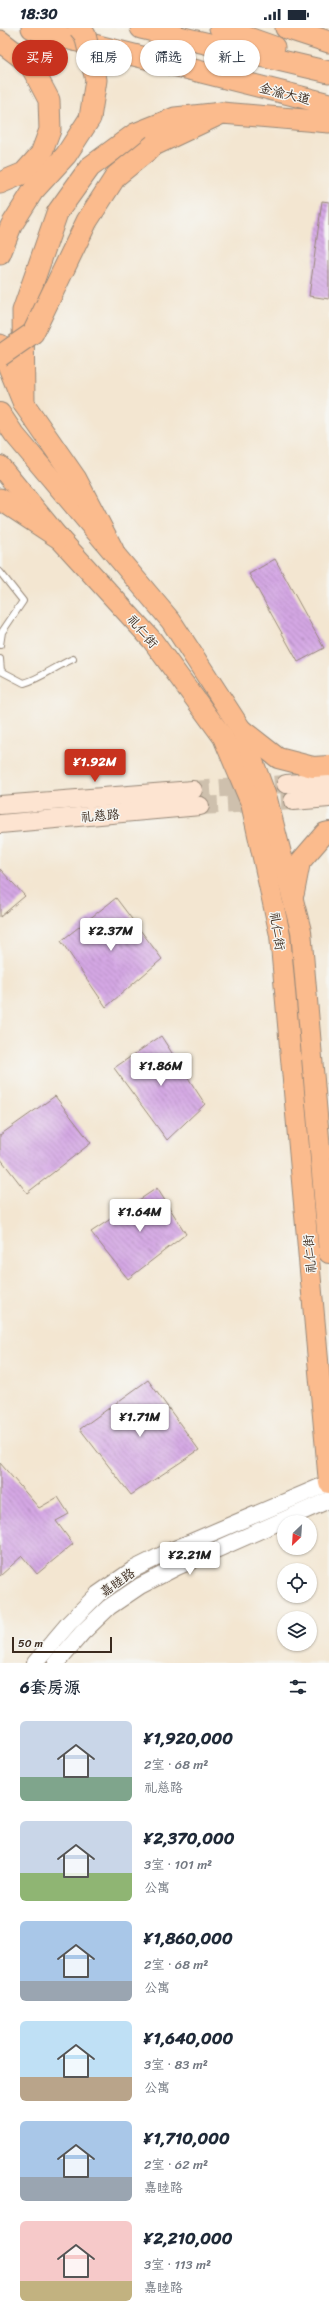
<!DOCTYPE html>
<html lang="zh">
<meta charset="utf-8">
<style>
body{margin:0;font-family:Sriracha,"LXGW WenKai TC",sans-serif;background:#f6f6f7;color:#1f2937;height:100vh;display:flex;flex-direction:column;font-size:15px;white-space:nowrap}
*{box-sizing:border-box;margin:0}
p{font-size:13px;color:#747a83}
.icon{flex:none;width:22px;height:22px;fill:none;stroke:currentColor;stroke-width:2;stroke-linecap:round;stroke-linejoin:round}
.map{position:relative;height:1635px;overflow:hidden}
.sheet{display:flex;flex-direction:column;background:#fff;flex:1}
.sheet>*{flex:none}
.hud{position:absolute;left:12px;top:12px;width:305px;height:36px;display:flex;gap:8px}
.needle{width:26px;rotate:205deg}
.controls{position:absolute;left:277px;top:1487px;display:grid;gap:8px}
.controls a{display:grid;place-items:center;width:40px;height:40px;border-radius:50%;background:#fff;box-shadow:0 1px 3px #0004;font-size:20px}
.scale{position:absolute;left:12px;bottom:10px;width:100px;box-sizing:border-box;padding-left:4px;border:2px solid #3b2a1e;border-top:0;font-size:11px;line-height:14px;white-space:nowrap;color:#3b2a1e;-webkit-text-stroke:3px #f6f6f2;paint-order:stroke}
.price{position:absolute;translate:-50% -34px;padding:0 9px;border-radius:4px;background:#fff;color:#222;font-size:13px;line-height:26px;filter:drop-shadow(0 1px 2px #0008)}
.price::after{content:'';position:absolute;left:50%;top:24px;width:12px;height:9px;margin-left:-6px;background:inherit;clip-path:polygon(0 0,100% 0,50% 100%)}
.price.selected{background:#c8321e;color:#fff}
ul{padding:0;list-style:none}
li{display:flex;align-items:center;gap:12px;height:100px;padding:0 20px}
li span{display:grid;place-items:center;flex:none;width:112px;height:80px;border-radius:6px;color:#555}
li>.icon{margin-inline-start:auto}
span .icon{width:48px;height:48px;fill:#fffc;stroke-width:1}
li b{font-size:17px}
h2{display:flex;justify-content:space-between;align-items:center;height:48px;padding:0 20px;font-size:17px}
.tag{padding:0 14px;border-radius:18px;background:#fff;box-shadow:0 1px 3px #0004;font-size:14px;line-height:36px}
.tag.selected{background:#c8321e;color:#fff}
.status{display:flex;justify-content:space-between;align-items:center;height:28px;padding:0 20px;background:#fff;direction:ltr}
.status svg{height:11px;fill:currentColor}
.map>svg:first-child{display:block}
.building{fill:url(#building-back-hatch)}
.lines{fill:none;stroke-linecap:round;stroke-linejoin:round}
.secondary-tunnel{stroke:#cec0ad;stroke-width:18;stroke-dasharray:18 9;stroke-linecap:butt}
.service-casing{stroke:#978878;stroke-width:8}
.tertiary-casing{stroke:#978878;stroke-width:18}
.secondary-casing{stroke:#978878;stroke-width:20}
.primary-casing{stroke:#978878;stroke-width:22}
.trunk-casing{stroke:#978878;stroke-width:23}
.service{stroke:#fff;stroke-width:6}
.tertiary{stroke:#fff;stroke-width:16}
.secondary{stroke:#fde4d1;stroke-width:18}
.primary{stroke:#fbbb8d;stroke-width:20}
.trunk{stroke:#fbbb8d;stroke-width:21}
.trunk-bridge-casing{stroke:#978878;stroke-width:23;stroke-linecap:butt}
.trunk-bridge{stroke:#fbbb8d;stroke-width:21}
.labels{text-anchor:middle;stroke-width:3;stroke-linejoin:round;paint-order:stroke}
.street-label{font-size:13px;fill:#3b2a1e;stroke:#f6f6f2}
</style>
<div class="status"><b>18:30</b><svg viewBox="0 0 49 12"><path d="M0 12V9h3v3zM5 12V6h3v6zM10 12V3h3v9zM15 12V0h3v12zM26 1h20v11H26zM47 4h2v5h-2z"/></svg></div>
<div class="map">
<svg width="329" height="1635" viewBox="0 0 329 1635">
<defs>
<pattern id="building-back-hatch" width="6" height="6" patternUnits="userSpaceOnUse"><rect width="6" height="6" fill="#d4a7e4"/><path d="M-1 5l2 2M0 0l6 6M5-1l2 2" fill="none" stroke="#ad88b8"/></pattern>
</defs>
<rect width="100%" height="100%" fill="#f6f6f2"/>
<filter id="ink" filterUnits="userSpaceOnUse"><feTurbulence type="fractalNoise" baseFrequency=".025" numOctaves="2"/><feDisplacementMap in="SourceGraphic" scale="8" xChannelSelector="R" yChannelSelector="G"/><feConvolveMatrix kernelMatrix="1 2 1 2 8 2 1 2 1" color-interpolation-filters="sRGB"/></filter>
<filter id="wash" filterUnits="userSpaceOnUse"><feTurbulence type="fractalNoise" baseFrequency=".012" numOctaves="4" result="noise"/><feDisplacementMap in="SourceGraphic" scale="16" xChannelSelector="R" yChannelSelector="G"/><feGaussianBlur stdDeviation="0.9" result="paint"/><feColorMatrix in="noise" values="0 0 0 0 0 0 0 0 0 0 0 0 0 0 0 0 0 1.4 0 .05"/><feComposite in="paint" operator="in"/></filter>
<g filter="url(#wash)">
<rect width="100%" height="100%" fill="#f3e6d1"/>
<g id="blocks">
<!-- building -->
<g class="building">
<polygon points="322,173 329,174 329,271 309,268"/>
<polygon points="275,531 324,620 298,634 249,546"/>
<polygon points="0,841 25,868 0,889"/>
<polygon points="116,870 162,931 106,979 61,913"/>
<polygon points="161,1008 205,1076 167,1112 114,1040"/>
<polygon points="55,1068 91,1115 27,1165 0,1130 0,1107"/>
<polygon points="157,1160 186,1206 128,1251 91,1204"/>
<polygon points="148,1352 199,1422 131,1467 80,1401"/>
<polygon points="0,1435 39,1480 58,1469 69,1486 56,1493 73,1516 37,1546 22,1528 0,1548"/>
</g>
</g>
</g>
<g filter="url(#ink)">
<use href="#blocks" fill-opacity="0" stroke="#978878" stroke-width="1"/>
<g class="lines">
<!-- secondary-tunnel -->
<g class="secondary-tunnel">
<polyline points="193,762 286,756"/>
<polyline points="200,778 293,773"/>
</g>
<defs>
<g id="service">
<polyline points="0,544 23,573 2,604 0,617"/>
<path d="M0,631L1,643L24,655C40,651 56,638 73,631"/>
</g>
<g id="tertiary">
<polyline points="35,1635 69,1595 98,1566 134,1541 170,1523 329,1455"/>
<polyline points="56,1635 82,1605 109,1579 140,1558 177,1539 329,1472"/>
</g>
<g id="secondary">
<polyline points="286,756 329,753"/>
<polyline points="293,773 329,770"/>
<polyline points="0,777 193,762"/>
<polyline points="0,796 200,778"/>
</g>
<g id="primary">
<polyline points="0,385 14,406 171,593 241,701 267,771 301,903 329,1225"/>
<polyline points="0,438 59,510 152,612 223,709 251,775 280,907 329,1455"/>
<polyline points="241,701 278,730 313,739 329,738"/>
<polyline points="294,865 300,834 325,805 329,804"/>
</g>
<g id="trunk">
<polyline points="32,0 54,7 329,76"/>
<polyline points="141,0 329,44"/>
<polyline points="220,0 274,19"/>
<polyline points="286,0 329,14"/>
<polyline points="0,13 30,36 49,72 50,102 41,126 24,145 0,155"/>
<polyline points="154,117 222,85 329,94"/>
<polyline points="0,226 11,198 33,163 66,127 90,90"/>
<polyline points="0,317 24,376 76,451 113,522"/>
<polyline points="24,376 23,283 57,185 90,139 135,106 175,90 222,85"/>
<polyline points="0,471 59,510"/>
</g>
</defs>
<!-- service casing -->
<use href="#service" class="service-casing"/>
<!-- tertiary casing -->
<use href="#tertiary" class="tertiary-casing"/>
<!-- secondary casing -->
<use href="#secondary" class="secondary-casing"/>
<!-- primary casing -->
<use href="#primary" class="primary-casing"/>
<!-- trunk casing -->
<use href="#trunk" class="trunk-casing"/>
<!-- service -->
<use href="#service" class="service"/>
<!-- tertiary -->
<use href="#tertiary" class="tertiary"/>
<!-- secondary -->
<use href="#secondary" class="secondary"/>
<!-- primary -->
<use href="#primary" class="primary"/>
<!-- trunk -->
<use href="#trunk" class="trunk"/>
<defs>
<g id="trunk-bridge">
<polyline points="79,0 85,7 96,52 90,90"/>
<polyline points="0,328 33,305 87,193 116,148 154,117"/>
</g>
</defs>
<!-- trunk-bridge casing -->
<use href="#trunk-bridge" class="trunk-bridge-casing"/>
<!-- trunk-bridge -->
<use href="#trunk-bridge" class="trunk-bridge"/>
</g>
</g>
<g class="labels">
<!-- street labels -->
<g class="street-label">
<text transform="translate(285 65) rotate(14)" y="5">金渝大道</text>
<text transform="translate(143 603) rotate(49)" y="5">礼仁街</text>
<text transform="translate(100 787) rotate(-5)" y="5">礼慈路</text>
<text transform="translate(278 903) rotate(81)" y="5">礼仁街</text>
<text transform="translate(309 1226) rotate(-95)" y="5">礼仁街</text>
<text transform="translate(117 1554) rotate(-35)" y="5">嘉睦路</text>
</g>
</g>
</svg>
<div class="controls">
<a><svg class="needle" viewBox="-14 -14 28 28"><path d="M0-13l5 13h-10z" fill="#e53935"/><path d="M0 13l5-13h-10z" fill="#747a83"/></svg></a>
<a><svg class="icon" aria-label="locate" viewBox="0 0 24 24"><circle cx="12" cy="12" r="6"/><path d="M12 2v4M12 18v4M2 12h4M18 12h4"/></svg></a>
<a><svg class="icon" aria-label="layers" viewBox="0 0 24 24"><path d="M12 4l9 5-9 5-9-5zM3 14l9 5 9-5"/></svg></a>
</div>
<div class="scale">50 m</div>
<b class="price selected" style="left:95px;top:755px">¥1.92M</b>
<b class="price" style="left:111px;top:924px">¥2.37M</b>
<b class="price" style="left:161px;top:1059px">¥1.86M</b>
<b class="price" style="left:140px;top:1205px">¥1.64M</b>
<b class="price" style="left:140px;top:1410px">¥1.71M</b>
<b class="price" style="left:190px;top:1548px">¥2.21M</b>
<div class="hud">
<a class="tag selected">买房</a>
<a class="tag">租房</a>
<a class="tag">筛选</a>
<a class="tag">新上</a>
</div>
</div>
<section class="sheet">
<h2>6套房源<svg class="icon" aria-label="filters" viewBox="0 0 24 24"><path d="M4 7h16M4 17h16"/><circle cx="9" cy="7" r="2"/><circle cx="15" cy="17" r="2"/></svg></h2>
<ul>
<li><span style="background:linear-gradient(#c9d6e8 70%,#7fa58c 0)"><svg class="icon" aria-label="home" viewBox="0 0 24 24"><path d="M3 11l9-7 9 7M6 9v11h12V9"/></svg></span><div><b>¥1,920,000</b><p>2室 · 68 m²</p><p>礼慈路</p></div></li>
<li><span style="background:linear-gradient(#c9d6e8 65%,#8fb573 0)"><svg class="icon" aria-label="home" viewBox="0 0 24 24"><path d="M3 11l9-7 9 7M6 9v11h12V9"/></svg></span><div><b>¥2,370,000</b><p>3室 · 101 m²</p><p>公寓</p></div></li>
<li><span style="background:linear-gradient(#a9c7e8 75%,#9aa5b1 0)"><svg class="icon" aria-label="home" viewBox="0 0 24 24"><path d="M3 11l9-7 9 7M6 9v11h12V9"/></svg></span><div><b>¥1,860,000</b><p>2室 · 68 m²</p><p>公寓</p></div></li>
<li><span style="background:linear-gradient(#bfe0f5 70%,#b9a48a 0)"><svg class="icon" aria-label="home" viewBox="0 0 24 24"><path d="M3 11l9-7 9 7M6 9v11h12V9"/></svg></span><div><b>¥1,640,000</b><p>3室 · 83 m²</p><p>公寓</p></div></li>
<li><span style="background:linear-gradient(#a9c7e8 70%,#9aa5b1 0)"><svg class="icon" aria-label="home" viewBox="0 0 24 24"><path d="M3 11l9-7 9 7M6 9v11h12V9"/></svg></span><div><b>¥1,710,000</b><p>2室 · 62 m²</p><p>嘉睦路</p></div></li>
<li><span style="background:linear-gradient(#f6c9c9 75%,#c2b280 0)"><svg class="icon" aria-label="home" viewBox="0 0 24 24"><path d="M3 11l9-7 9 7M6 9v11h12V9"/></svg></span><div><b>¥2,210,000</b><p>3室 · 113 m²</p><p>嘉睦路</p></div></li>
</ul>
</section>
